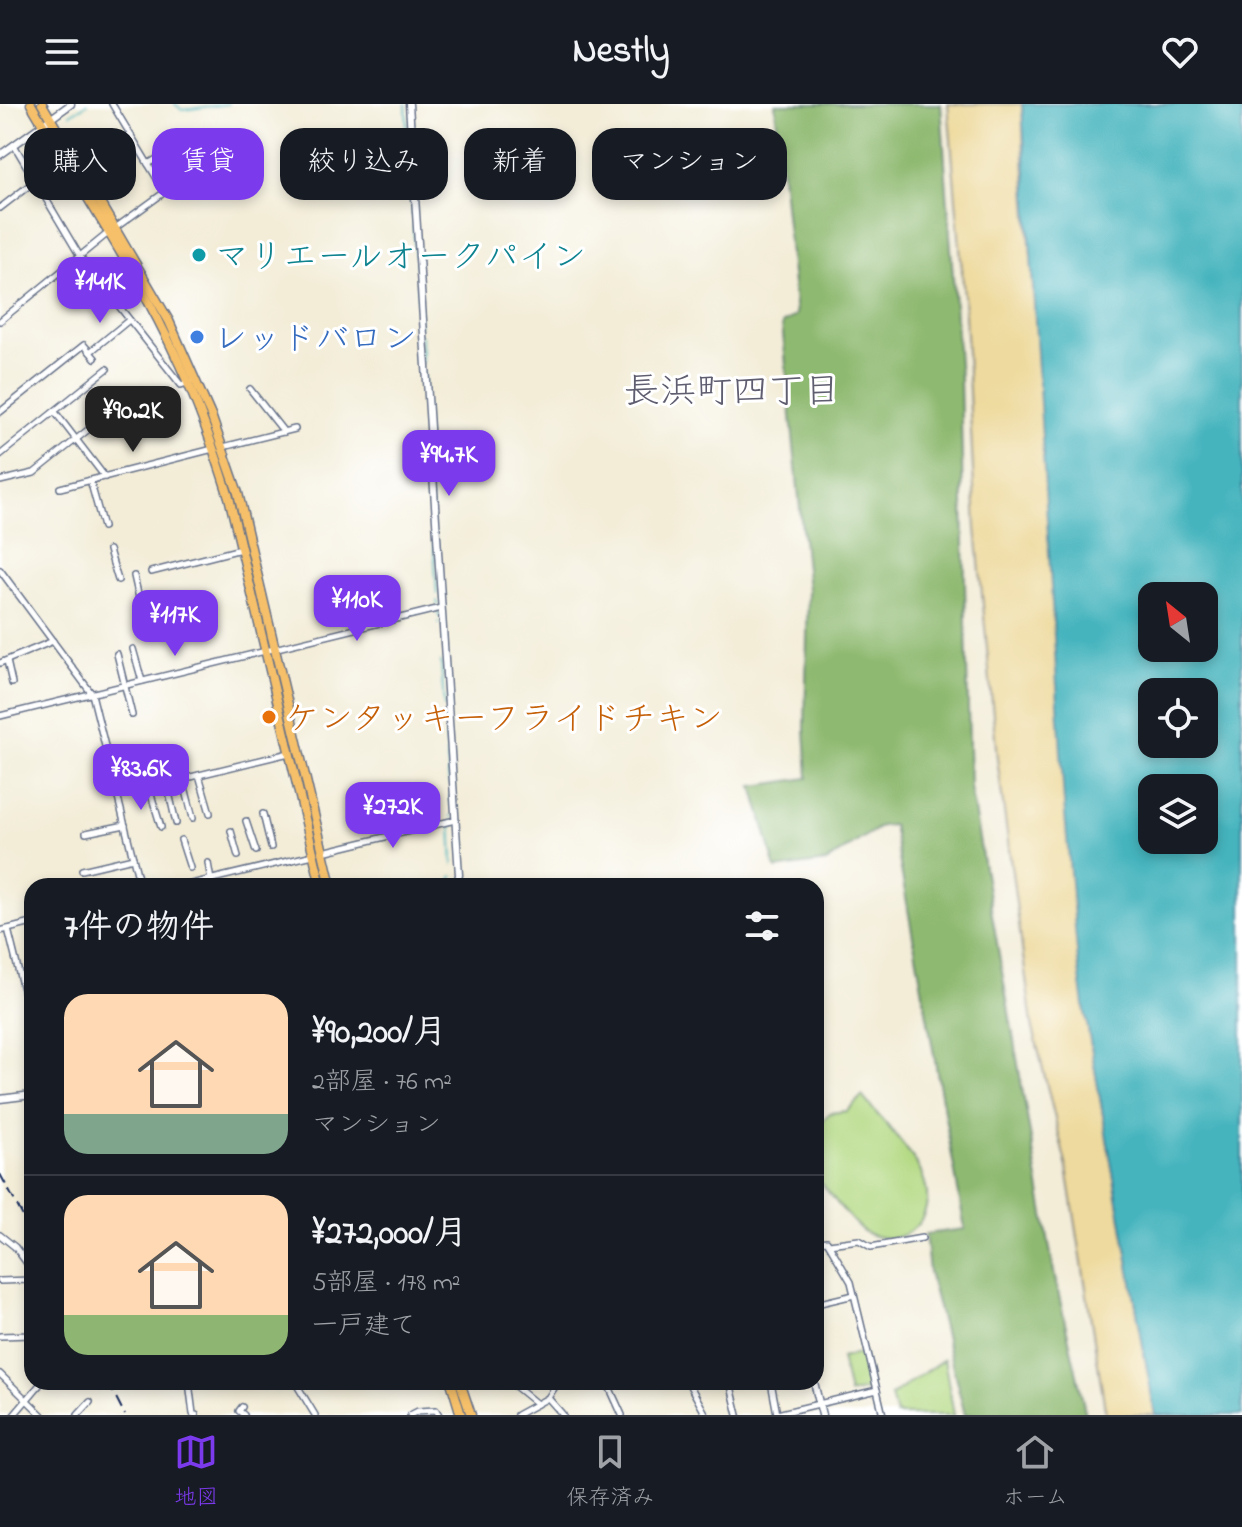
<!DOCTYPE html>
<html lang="ja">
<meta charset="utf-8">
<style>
body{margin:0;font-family:"Indie Flower","Klee One",sans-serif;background:#242831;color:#f1f3f6;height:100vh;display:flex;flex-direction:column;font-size:30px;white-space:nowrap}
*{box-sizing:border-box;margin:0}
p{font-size:26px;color:#9ea1a6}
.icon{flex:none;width:44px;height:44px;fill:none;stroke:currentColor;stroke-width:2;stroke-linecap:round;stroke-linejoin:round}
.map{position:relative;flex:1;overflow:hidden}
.panel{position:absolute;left:24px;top:774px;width:800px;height:512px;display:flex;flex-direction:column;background:#171b24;border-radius:24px;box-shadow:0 4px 12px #0003}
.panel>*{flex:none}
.banner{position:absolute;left:24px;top:24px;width:800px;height:72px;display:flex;gap:16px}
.needle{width:52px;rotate:330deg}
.fabs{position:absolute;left:1138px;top:478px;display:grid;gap:16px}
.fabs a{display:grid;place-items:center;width:80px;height:80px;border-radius:16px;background:#171b24;box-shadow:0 4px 12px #0003;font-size:40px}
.price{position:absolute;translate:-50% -68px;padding:0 18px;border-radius:16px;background:#7c3aed;color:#fff;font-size:26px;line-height:52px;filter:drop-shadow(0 2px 4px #0008)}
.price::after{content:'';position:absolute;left:50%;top:48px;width:24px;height:18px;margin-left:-12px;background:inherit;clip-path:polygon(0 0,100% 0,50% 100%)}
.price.current{background:#222;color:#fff}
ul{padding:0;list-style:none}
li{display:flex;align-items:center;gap:24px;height:200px;padding:0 40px}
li+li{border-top:2px solid #363941}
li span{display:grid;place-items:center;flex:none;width:224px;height:160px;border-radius:24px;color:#555}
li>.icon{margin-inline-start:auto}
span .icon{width:96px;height:96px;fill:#fffc;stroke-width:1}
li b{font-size:34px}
h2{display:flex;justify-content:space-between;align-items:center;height:96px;padding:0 40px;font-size:34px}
.chip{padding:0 28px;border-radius:24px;background:#171b24;box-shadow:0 4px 12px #0003;font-size:28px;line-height:72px}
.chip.current{background:#7c3aed;color:#fff}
header{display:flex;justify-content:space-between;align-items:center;height:104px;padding:0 40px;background:#171b24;font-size:36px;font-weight:700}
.tabs{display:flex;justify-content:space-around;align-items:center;height:112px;border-top:2px solid #363941;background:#171b24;font-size:22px;color:#9ea1a6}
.tabs a{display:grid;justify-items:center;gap:4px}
.tabs .current{color:#7c3aed}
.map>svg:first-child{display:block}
.green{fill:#b3d982;stroke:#678470;stroke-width:2}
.forest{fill:#8eb970;stroke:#547467;stroke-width:2}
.sand{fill:#eeda9e;stroke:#84847e;stroke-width:2}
.water{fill:#44b4bd;stroke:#30728e;stroke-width:2;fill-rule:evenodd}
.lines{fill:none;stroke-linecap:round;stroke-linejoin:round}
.stream{stroke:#44b4bd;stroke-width:2}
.minor-casing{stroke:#677289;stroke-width:8}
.tertiary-casing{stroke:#677289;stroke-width:9}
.trunk-casing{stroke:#677289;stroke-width:11}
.minor{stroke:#fff;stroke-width:5}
.tertiary{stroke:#fff;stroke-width:6}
.trunk{stroke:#f6c06b;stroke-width:8}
.rail{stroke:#1b2f5e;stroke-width:2;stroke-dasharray:12 6;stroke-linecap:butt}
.culture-dot{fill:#0f9aa8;stroke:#fff;stroke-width:3}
.shop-dot{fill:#3f7fe0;stroke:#fff;stroke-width:3}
.food-dot{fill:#e8710a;stroke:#fff;stroke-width:3}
.labels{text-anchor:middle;stroke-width:6;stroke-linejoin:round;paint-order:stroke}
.culture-label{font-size:34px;fill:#0d838f;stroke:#fff;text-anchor:start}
.shop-label{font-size:34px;fill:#366cbe;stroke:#fff;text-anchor:start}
.food-label{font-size:34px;fill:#c56008;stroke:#fff;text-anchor:start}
.neighbourhood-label{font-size:36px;fill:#5f5e70;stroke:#fff}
</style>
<header><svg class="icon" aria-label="menu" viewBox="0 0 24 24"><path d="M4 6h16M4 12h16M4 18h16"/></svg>Nestly<svg class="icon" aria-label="heart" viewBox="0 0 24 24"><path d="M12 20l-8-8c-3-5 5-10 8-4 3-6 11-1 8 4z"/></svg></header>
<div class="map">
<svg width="1242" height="1311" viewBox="0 0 1242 1311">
<rect width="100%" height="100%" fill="#fff"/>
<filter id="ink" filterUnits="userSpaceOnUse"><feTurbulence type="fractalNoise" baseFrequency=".0125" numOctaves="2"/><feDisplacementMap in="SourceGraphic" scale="16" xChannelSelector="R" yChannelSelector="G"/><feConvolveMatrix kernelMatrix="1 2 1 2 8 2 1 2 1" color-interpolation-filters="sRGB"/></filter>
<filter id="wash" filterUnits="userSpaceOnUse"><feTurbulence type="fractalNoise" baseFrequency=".006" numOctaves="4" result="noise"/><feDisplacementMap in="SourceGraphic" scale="32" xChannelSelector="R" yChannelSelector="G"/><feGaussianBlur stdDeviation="1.8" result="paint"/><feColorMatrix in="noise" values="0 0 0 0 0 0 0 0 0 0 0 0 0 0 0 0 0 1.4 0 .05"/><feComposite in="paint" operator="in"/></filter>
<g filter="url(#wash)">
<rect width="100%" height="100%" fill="#f3edd8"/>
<!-- green -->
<g class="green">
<path d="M862,992C881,1016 915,1048 924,1076C938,1115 903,1148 865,1128C853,1122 827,1085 816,1073V1023L830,1009L847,1007Z"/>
<polygon points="863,1249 871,1285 849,1290 841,1254"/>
<polygon points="944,1255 954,1311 896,1311 891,1292"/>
</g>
<!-- forest -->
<polygon class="forest" points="775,0 941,0 960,274 970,683 1055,1174 1086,1311 965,1311 929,1168 925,1130 965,1125 893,721 881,722 826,758 776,765 753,682 808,674 805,625 808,486 782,220 796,211"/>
<!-- sand -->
<polygon class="sand" points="948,0 1022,0 1024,57 1085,908 1155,1311 1106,1311 1067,1064 1032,920 997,654 976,424 964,191"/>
<!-- water -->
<path class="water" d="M1022,0H1242V1311H1155L1085,908L1078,859L1064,699ZM1152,492H1204V544H1152ZM1152,588H1204V640H1152ZM1204,684V736H1152V684Z"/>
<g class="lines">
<!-- stream -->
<g class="stream">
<polyline points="175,0 182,6 228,0"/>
<polyline points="406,0 407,27"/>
<polyline points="70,10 87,0"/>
<polyline points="408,31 415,153"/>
<polyline points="416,157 416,162"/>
<polyline points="417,173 420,222"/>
<polyline points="421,231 422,260"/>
<polyline points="423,269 424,290"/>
<polyline points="424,297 431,397"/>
<polyline points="431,400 432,406"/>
<polyline points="432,413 437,490"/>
<polyline points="437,497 438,501"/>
<polyline points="438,508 439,513"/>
<polyline points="439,518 439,520"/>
<polyline points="441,558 444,603"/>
<polyline points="445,612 445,618"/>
<polyline points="446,629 449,680"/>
<polyline points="450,692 451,700"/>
<polyline points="451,713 451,712"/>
<polyline points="451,719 453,760"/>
<polyline points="449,782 453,772"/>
</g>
</g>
</g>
<g filter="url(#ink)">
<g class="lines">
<defs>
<g id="minor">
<polyline points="112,0 165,88"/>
<polyline points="14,41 81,154 181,281 190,278"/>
<polyline points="148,60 188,37"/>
<polyline points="0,104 35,77"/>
<polyline points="0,217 107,130 162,90"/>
<polyline points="90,248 129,216"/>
<polyline points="250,285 284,328"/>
<polyline points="0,308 84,241 95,254"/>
<polyline points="55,308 105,373"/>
<polyline points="223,343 295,325"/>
<polyline points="0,351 107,265"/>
<polyline points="90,376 103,423"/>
<polyline points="0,377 34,369 89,325"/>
<polyline points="60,384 213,345"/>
<polyline points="109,446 118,476"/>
<polyline points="0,466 92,590 140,782"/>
<polyline points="151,468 241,445"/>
<polyline points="134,472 141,503"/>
<polyline points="133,545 142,577"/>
<polyline points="117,550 132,611"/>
<polyline points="7,557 12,579"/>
<polyline points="0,559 53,537"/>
<polyline points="0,612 441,504"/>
<polyline points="159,645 176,719"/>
<polyline points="137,659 143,657 150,683"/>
<polyline points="199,671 210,709"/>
<polyline points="183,675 193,714"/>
<polyline points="149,684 161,723"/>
<polyline points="117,691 289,649"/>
<polyline points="263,710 271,743"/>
<polyline points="246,717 256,747"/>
<polyline points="231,727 238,752"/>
<polyline points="86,729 125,721"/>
<polyline points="181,736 190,764"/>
<polyline points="323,748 455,716"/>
<polyline points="208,759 212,782"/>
<polyline points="82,766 133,754"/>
<polyline points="183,782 313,751"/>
<polyline points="8,825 32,922"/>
<polyline points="0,827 32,819"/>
<polyline points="29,991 32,1005"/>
<polyline points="0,1131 15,1143 32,1166"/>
<polyline points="816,1138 827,1137 851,1178 883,1311"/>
<polyline points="829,1140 859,1136 871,1143 922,1134"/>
<polyline points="0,1177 32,1176"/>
<polyline points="816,1200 854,1191"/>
<polyline points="0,1232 32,1231"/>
<polyline points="0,1270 42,1311"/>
<polyline points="189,1278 193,1310 196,1311"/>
<polyline points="295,1278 315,1311"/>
<polyline points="510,1278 537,1300"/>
<polyline points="607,1278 622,1311"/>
<polyline points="688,1278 706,1311"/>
<polyline points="730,1278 738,1311"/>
<polyline points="771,1278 777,1310"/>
<polyline points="548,1294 563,1311"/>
<polyline points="242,1303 239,1307 244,1311"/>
<polyline points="777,1310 877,1286"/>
<polyline points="14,1311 42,1278"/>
<polyline points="78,1311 90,1298"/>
<polyline points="410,1311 418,1307 436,1306 439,1311"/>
<polyline points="517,1311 548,1294 558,1278"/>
</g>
<g id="tertiary">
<polyline points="409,0 459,771 456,782"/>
<polyline points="0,51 71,0"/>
<polyline points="0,995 32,991"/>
<polyline points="814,1278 822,1311"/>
</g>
<g id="trunk">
<path d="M31,0C81,86 139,170 180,261C200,304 215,348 229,393L321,782"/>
<polyline points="42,0 169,217 212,314 238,389 331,782"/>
<polyline points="451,1278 461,1311"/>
<polyline points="460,1278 471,1311"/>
</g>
</defs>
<!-- minor casing -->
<use href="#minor" class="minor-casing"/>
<!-- tertiary casing -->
<use href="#tertiary" class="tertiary-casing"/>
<!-- trunk casing -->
<use href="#trunk" class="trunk-casing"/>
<!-- minor -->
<use href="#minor" class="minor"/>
<!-- tertiary -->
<use href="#tertiary" class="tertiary"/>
<!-- trunk -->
<use href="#trunk" class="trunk"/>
<!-- rail -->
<g class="rail">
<polyline points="0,1070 32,1129"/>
<polyline points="108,1278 125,1311"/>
</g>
</g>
</g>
<!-- markers -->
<circle class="culture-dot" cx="199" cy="151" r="8"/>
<circle class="shop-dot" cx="197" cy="233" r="8"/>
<circle class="food-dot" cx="269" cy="613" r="8"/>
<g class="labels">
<!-- culture labels -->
<g class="culture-label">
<text x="215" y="163">マリエールオークパイン</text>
</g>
<!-- shop labels -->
<g class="shop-label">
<text x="213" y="245">レッドバロン</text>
</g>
<!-- food labels -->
<g class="food-label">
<text x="285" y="625">ケンタッキーフライドチキン</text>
</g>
<!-- neighbourhood labels -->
<g class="neighbourhood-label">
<text x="732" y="298">長浜町四丁目</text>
</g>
</g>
</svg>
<div class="fabs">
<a><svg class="needle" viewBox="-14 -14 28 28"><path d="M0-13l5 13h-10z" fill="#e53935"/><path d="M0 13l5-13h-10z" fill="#9ea1a6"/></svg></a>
<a><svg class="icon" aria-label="locate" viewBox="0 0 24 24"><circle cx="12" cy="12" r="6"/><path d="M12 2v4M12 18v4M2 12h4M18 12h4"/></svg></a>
<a><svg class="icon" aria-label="layers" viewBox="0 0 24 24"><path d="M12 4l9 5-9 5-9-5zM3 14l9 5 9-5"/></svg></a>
</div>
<b class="price" style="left:100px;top:221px">¥141K</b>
<b class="price current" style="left:133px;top:350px">¥90.2K</b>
<b class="price" style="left:449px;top:394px">¥94.7K</b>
<b class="price" style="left:357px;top:539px">¥110K</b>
<b class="price" style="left:175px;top:554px">¥117K</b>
<b class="price" style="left:141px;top:708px">¥83.6K</b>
<b class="price" style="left:393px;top:746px">¥272K</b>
<div class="banner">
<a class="chip">購入</a>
<a class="chip current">賃貸</a>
<a class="chip">絞り込み</a>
<a class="chip">新着</a>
<a class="chip">マンション</a>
</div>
<section class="panel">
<h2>7件の物件<svg class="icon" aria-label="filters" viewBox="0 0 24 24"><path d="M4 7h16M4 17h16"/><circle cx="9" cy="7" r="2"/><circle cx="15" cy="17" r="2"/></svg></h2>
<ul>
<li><span style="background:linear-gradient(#ffd9b3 75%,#7fa58c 0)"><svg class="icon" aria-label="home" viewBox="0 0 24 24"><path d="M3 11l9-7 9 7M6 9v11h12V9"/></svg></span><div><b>¥90,200/月</b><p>2部屋 · 76 m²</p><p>マンション</p></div></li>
<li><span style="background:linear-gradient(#ffd9b3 75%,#8fb573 0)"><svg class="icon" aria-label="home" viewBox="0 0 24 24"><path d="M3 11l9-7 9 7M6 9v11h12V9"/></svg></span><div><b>¥272,000/月</b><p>5部屋 · 178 m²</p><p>一戸建て</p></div></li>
</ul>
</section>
</div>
<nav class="tabs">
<a class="current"><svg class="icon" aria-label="map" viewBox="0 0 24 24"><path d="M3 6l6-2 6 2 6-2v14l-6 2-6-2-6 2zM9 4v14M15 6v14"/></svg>地図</a>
<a><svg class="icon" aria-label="saved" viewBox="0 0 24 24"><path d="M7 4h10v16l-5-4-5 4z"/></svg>保存済み</a>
<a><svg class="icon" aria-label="home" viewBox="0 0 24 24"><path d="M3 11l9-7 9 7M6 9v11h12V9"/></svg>ホーム</a>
</nav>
